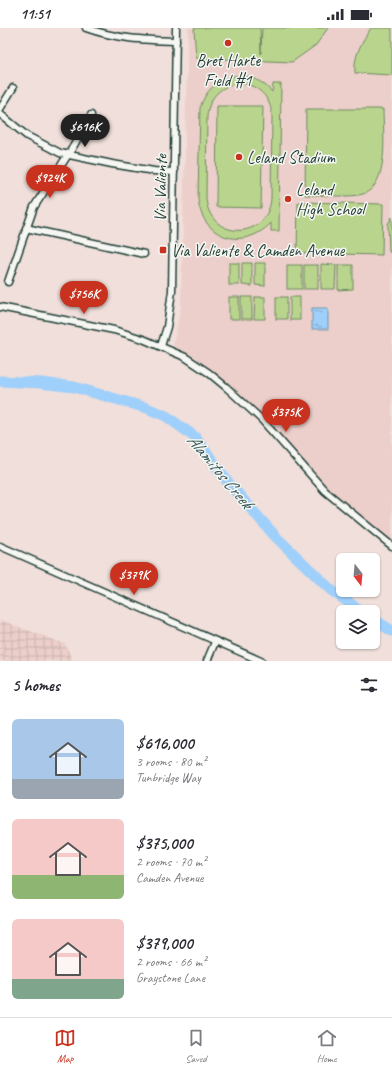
<!DOCTYPE html>
<meta charset="utf-8">
<style>
body{margin:0;font-family:Caveat,sans-serif;background:#f2f2f3;color:#2b2b33;height:100vh;display:flex;flex-direction:column;font-size:15px;white-space:nowrap}
*{box-sizing:border-box;margin:0}
p{font-size:13px;color:#7c7c81}
.icon{flex:none;width:22px;height:22px;fill:none;stroke:currentColor;stroke-width:2;stroke-linecap:round;stroke-linejoin:round}
.map{position:relative;height:633px;overflow:hidden}
.details{display:flex;flex-direction:column;background:#fff;flex:1}
.details>*{flex:none}
.needle{width:26px;rotate:164deg}
.buttons{position:absolute;left:336px;top:525px;display:grid;gap:8px}
.buttons a{display:grid;place-items:center;width:44px;height:44px;border-radius:6px;background:#fff;box-shadow:0 1px 3px #0004;font-size:20px}
.price{position:absolute;translate:-50% -34px;padding:0 9px;border-radius:14px;background:#c8321e;color:#fff;font-size:13px;line-height:26px;filter:drop-shadow(0 1px 2px #0008)}
.price::after{content:'';position:absolute;left:50%;top:24px;width:12px;height:9px;margin-left:-6px;background:inherit;clip-path:polygon(0 0,100% 0,50% 100%)}
.price.active{background:#222;color:#fff}
ul{padding:0;list-style:none}
li{display:flex;align-items:center;gap:12px;height:100px;padding:0 12px}
li span{display:grid;place-items:center;flex:none;width:112px;height:80px;border-radius:6px;color:#555}
li>.icon{margin-inline-start:auto}
span .icon{width:48px;height:48px;fill:#fffc;stroke-width:1}
li b{font-size:17px}
h2{display:flex;justify-content:space-between;align-items:center;height:48px;padding:0 12px;font-size:17px}
.status{display:flex;justify-content:space-between;align-items:center;height:28px;padding:0 20px;background:#fff;direction:ltr}
.status svg{height:11px;fill:currentColor}
.dock{display:flex;justify-content:space-around;align-items:center;height:56px;border-top:1px solid #e1e1e2;background:#fff;font-size:11px;color:#7c7c81}
.dock a{display:grid;justify-items:center;gap:2px}
.dock .active{color:#c8321e}
.map>svg:first-child{display:block}
.built{fill:#eccfca}
.industrial{fill:url(#industrial-grid)}
.pitch{fill:#b9d58d;stroke:#6c8960;fill-rule:evenodd}
.water{fill:url(#water-ripples);stroke:#6c95ab}
.lines{fill:none;stroke-linecap:round;stroke-linejoin:round}
.river{stroke:#9fcffb;stroke-width:11}
.minor-casing{stroke:#1f3d34;stroke-width:9}
.minor{stroke:#f6f6f2;stroke-width:6}
.poi-dot{fill:#c8321e;stroke:#f6f6f2;stroke-width:1.5}
.labels{text-anchor:middle;stroke-width:3;stroke-linejoin:round;paint-order:stroke}
.poi-label{font-size:17px;fill:#1f3d34;stroke:#f6f6f2;text-anchor:start}
.street-label{font-size:17px;fill:#1f3d34;stroke:#f6f6f2}
.water-label{font-size:18px;font-style:italic;fill:#395a5c;stroke:#f6f6f2}
</style>
<div class="status"><b>11:51</b><svg viewBox="0 0 49 12"><path d="M0 12V9h3v3zM5 12V6h3v6zM10 12V3h3v9zM15 12V0h3v12zM26 1h20v11H26zM47 4h2v5h-2z"/></svg></div>
<div class="map">
<svg width="392" height="633" viewBox="0 0 392 633">
<defs>
<pattern id="industrial-grid" width="8" height="8" patternUnits="userSpaceOnUse"><rect width="8" height="8" fill="#eccfca"/><path d="M0 4h8M4 0v8" fill="none" stroke="#cab3ae"/></pattern>
<pattern id="water-ripples" width="26" height="14" patternUnits="userSpaceOnUse"><rect width="26" height="14" fill="#9fcffb"/><path d="M2 4q2-2 4 0t4 0M15 11q2-2 4 0t4 0" fill="none" stroke="#81a9cc"/></pattern>
</defs>
<rect width="100%" height="100%" fill="#f0dfda"/>
<filter id="ink" filterUnits="userSpaceOnUse"><feTurbulence type="fractalNoise" baseFrequency=".025" numOctaves="2"/><feDisplacementMap in="SourceGraphic" scale="8" xChannelSelector="R" yChannelSelector="G"/><feConvolveMatrix kernelMatrix="1 2 1 2 8 2 1 2 1" color-interpolation-filters="sRGB"/></filter>
<g filter="url(#ink)">
<!-- built -->
<polygon class="built" points="188,0 392,0 392,513 339,473 210,344 193,329 178,321 173,317 181,278"/>
<!-- industrial -->
<polygon class="industrial" points="0,592 65,616 73,633 0,633"/>
<!-- pitch -->
<g class="pitch">
<polygon points="194,0 260,0 261,26 262,0 328,0 316,17 292,34 196,30"/>
<path d="M371,0H392V47L355,45C353,29 362,13 371,0Z"/>
<path d="M233,48C249,47 262,52 272,64L273,56H281L279,203H271V195C243,224 201,210 198,170L200,80C205,63 216,53 233,48ZM240,55C259,57 271,70 272,88L271,171C267,213 209,213 206,170L207,88C209,69 221,57 240,55Z"/>
<polygon points="217,78 263,78 261,180 216,179"/>
<path d="M306,81H383C383,104 390,157 363,166C351,170 319,167 305,167Z"/>
<polygon points="298,174 383,176 382,227 297,225"/>
<polygon points="392,189 392,224 389,224 388,196"/>
<rect x="229" y="235" width="10" height="22"/>
<polygon points="242,235 252,235 252,258 242,257"/>
<polygon points="255,235 265,235 265,258 255,257"/>
<polygon points="321,236 336,237 335,261 321,261"/>
<rect x="287" y="237" width="15" height="24"/>
<rect x="304" y="237" width="14" height="24"/>
<polygon points="338,237 353,237 353,261 338,262"/>
<rect x="229" y="269" width="10" height="22"/>
<rect x="241" y="269" width="11" height="22"/>
<polygon points="255,269 265,269 265,291 254,291"/>
<rect x="276" y="269" width="11" height="22"/>
<rect x="290" y="269" width="10" height="23"/>
</g>
<!-- water -->
<rect class="water" x="312" y="280" width="16" height="21"/>
<g class="lines">
<!-- river -->
<g class="river">
<polyline points="0,353 41,355 74,359 147,380 166,388 195,409 230,457 276,509 331,562 362,584"/>
<polyline points="373,591 392,603"/>
</g>
<defs>
<g id="minor">
<path d="M86,0C117,11 143,12 176,13"/>
<polyline points="0,81 13,60"/>
<polyline points="0,86 27,108 60,125 112,136 154,143 174,144"/>
<polyline points="26,200 144,226"/>
<polyline points="8,254 34,179 73,119 91,87"/>
<polyline points="0,279 114,302 143,311 185,329 209,345 226,359 261,391 325,463 392,518"/>
<polyline points="161,318 167,299 172,263 176,0"/>
<polyline points="0,518 261,633"/>
<polyline points="207,633 215,614"/>
</g>
</defs>
<!-- minor casing -->
<use href="#minor" class="minor-casing"/>
<!-- minor -->
<use href="#minor" class="minor"/>
</g>
</g>
<!-- markers -->
<g class="poi-dot">
<circle cx="228" cy="15" r="4"/>
<circle cx="239" cy="129" r="4"/>
<circle cx="288" cy="171" r="4"/>
<rect x="159" y="218" width="8" height="8" rx="2"/>
</g>
<g class="labels">
<!-- poi labels -->
<g class="poi-label">
<text x="228" y="38" text-anchor="middle">Bret Harte<tspan x="228" dy="20">Field #1</tspan></text>
<text x="247" y="135">Leland Stadium</text>
<text x="296" y="167">Leland<tspan x="296" dy="20">High School</tspan></text>
<text x="171" y="228">Via Valiente &amp; Camden Avenue</text>
</g>
<!-- street labels -->
<g class="street-label">
<text transform="translate(160 160) rotate(-89)" y="6">Via Valiente</text>
</g>
<!-- water labels -->
<g class="water-label">
<text transform="translate(220 443) rotate(50)" y="6">Alamitos Creek</text>
</g>
</g>
</svg>
<div class="buttons">
<a><svg class="needle" viewBox="-14 -14 28 28"><path d="M0-13l5 13h-10z" fill="#e53935"/><path d="M0 13l5-13h-10z" fill="#7c7c81"/></svg></a>
<a><svg class="icon" aria-label="layers" viewBox="0 0 24 24"><path d="M12 4l9 5-9 5-9-5zM3 14l9 5 9-5"/></svg></a>
</div>
<b class="price active" style="left:85px;top:120px">$616K</b>
<b class="price" style="left:50px;top:171px">$924K</b>
<b class="price" style="left:84px;top:287px">$756K</b>
<b class="price" style="left:286px;top:405px">$375K</b>
<b class="price" style="left:134px;top:568px">$379K</b>
</div>
<section class="details">
<h2>5 homes<svg class="icon" aria-label="filters" viewBox="0 0 24 24"><path d="M4 7h16M4 17h16"/><circle cx="9" cy="7" r="2"/><circle cx="15" cy="17" r="2"/></svg></h2>
<ul>
<li><span style="background:linear-gradient(#a9c7e8 75%,#9aa5b1 0)"><svg class="icon" aria-label="home" viewBox="0 0 24 24"><path d="M3 11l9-7 9 7M6 9v11h12V9"/></svg></span><div><b>$616,000</b><p>3 rooms · 80 m²</p><p>Tunbridge Way</p></div></li>
<li><span style="background:linear-gradient(#f6c9c9 70%,#8fb573 0)"><svg class="icon" aria-label="home" viewBox="0 0 24 24"><path d="M3 11l9-7 9 7M6 9v11h12V9"/></svg></span><div><b>$375,000</b><p>2 rooms · 70 m²</p><p>Camden Avenue</p></div></li>
<li><span style="background:linear-gradient(#f6c9c9 75%,#7fa58c 0)"><svg class="icon" aria-label="home" viewBox="0 0 24 24"><path d="M3 11l9-7 9 7M6 9v11h12V9"/></svg></span><div><b>$379,000</b><p>2 rooms · 66 m²</p><p>Graystone Lane</p></div></li>
</ul>
</section>
<nav class="dock">
<a class="active"><svg class="icon" aria-label="map" viewBox="0 0 24 24"><path d="M3 6l6-2 6 2 6-2v14l-6 2-6-2-6 2zM9 4v14M15 6v14"/></svg>Map</a>
<a><svg class="icon" aria-label="saved" viewBox="0 0 24 24"><path d="M7 4h10v16l-5-4-5 4z"/></svg>Saved</a>
<a><svg class="icon" aria-label="home" viewBox="0 0 24 24"><path d="M3 11l9-7 9 7M6 9v11h12V9"/></svg>Home</a>
</nav>
